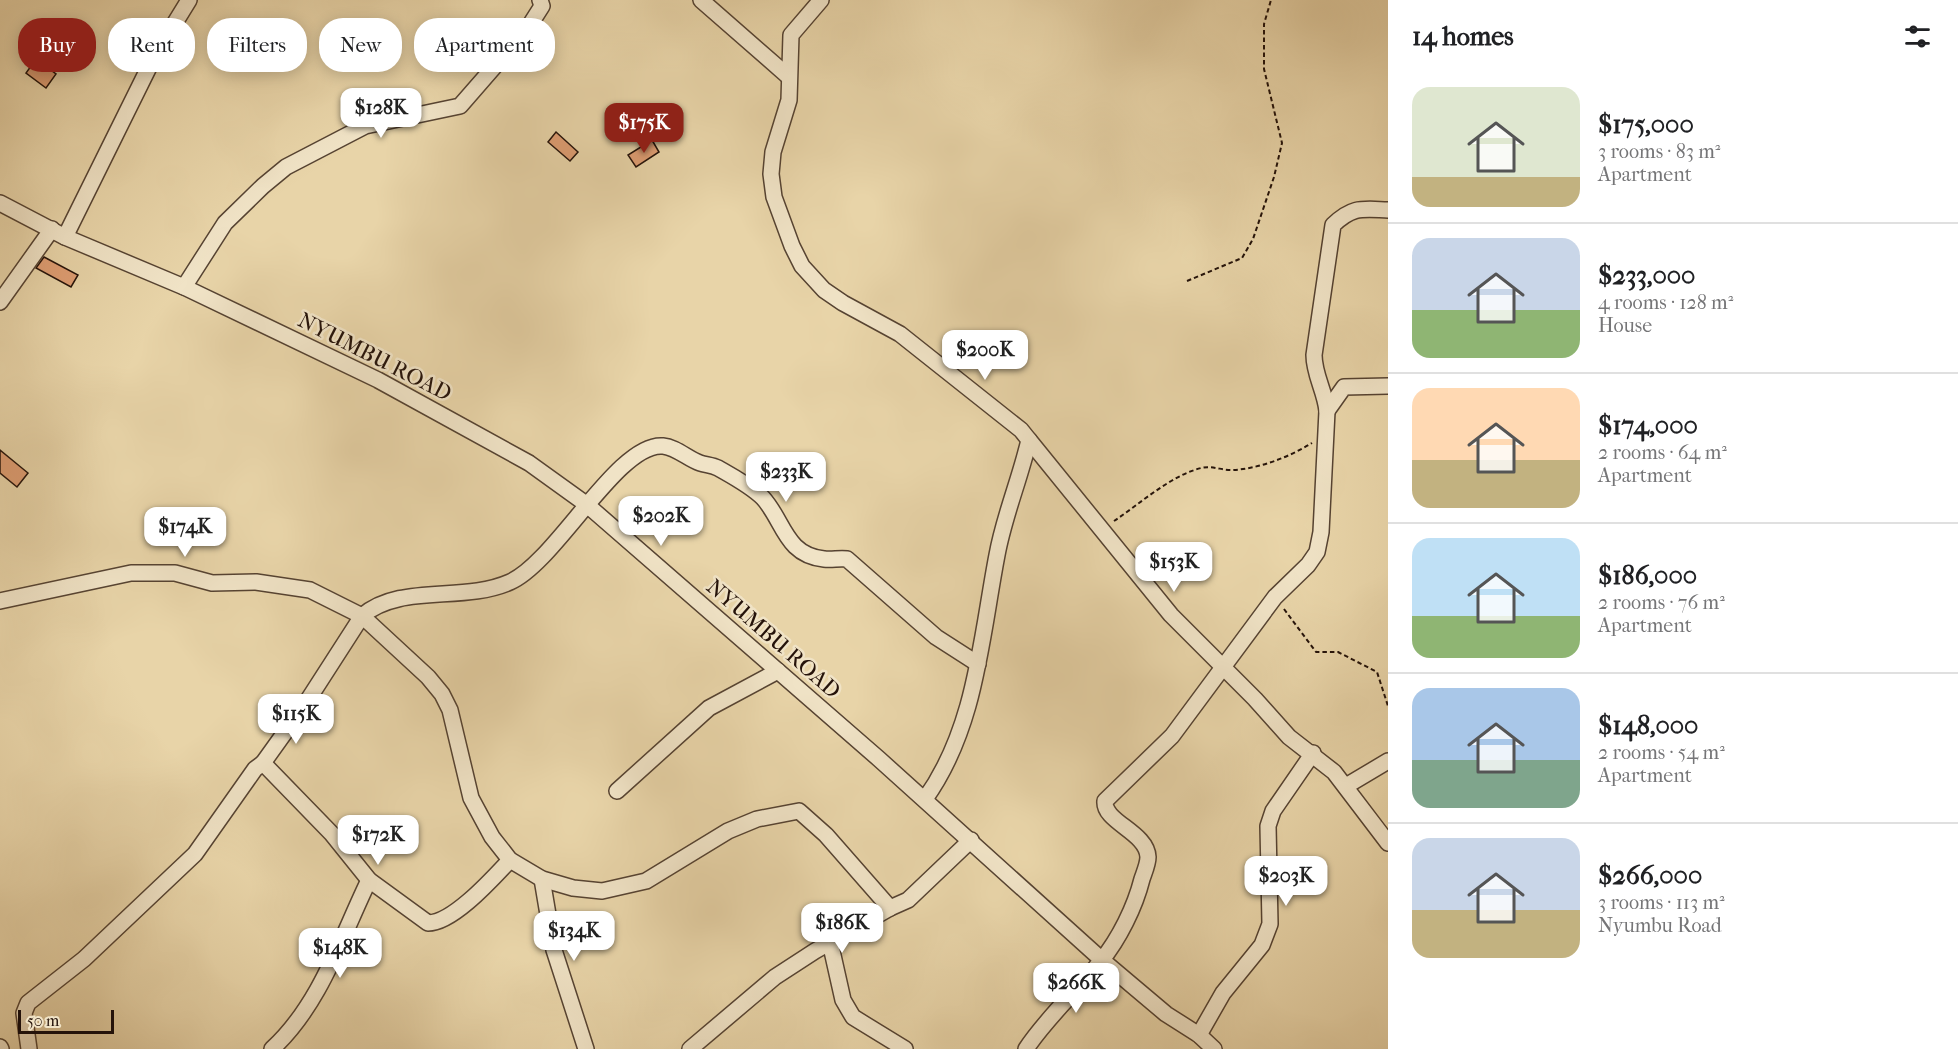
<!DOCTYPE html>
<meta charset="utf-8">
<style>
body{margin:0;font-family:"IM FELL French Canon",serif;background:#f6f6f6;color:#202124;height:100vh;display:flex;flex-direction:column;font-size:22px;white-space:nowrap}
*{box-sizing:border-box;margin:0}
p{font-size:20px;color:#757577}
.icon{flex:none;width:33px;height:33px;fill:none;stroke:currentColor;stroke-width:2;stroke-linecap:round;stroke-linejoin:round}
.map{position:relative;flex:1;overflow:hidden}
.drawer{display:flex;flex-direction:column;background:#fff;width:570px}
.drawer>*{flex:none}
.top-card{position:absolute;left:18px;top:18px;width:570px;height:54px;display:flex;gap:12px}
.scale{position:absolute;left:18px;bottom:15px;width:96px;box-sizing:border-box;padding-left:6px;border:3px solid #25130a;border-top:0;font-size:16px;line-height:21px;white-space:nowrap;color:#25130a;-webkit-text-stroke:4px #f0e3c6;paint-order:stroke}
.price{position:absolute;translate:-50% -51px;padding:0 14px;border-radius:12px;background:#fff;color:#222;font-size:20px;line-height:39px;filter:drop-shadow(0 2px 3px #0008)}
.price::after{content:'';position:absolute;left:50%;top:36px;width:18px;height:14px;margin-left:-9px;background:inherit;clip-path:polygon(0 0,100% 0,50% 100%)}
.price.on{background:#8f2418;color:#fff}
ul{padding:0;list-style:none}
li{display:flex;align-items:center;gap:18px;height:150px;padding:0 24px}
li+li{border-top:2px solid #e0e0e0}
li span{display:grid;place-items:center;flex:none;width:168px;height:120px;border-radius:18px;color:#555}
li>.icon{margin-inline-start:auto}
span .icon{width:72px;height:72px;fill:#fffc;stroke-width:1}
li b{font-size:26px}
h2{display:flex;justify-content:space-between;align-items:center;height:72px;padding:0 24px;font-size:26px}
.tag{padding:0 21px;border-radius:24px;background:#fff;box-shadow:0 3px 15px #0003;font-size:21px;line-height:54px}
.tag.on{background:#8f2418;color:#fff}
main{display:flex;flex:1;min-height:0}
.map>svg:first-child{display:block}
.building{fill:#df9e73;stroke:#25130a;stroke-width:1.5}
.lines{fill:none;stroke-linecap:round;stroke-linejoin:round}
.minor-casing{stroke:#564332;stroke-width:18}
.path{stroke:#25130a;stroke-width:2;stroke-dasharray:4.5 3;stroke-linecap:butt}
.minor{stroke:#f0e3c6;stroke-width:15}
.labels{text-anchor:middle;stroke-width:5;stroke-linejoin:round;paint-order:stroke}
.street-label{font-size:22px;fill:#25130a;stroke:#f0e3c6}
</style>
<main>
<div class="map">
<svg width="1388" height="1049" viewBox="0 0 1388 1049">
<rect width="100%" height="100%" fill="#e8d4a8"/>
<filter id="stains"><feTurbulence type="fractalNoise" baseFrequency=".00333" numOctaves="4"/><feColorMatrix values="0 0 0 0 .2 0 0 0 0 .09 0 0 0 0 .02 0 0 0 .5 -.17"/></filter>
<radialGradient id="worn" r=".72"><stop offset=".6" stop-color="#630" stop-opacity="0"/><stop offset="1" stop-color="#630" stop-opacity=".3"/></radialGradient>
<!-- building -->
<g class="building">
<polygon points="36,59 56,74 46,88 26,73"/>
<polygon points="556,132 578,152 570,161 548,142"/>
<polygon points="652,140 659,152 636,167 628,155"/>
<polygon points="44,257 78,275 71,287 36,268"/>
<polygon points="0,450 28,473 17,487 0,473"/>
</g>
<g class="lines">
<defs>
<g id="minor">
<polyline points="701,0 789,77"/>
<path d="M821,0L791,35L789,100L773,152L771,174L774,197L792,246L802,266L824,290L843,303L900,334L1021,430L1029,440C1020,479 1004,516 997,555C981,638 976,728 925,799"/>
<polyline points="0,203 65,237 184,287 378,380 529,463 586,504 879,759 1102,960 1166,1014 1199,1035 1214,1049"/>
<polyline points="65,237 154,57 189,0"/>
<polyline points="184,287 225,223 263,186 286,167 365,126 460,106 528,28 542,6 540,0"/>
<polyline points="0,302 52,229"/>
<polyline points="1327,411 1344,387 1388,386"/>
<polyline points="1029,440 1171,615 1255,699 1289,737 1334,772 1388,843"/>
<polyline points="0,601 131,573 175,573 212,583 256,582 310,590 362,616 428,677 442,694 450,710 471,798 492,837 510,860 542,879 573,888 602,891 646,881 728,831 757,819 799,811 826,835 890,908"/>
<path d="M263,763L332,834L369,880L428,923C453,923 493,878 510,860"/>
<polyline points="1346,786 1388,761"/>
<polyline points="617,791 709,708 778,671"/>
<polyline points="542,879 554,950 586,1049"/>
<polyline points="830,942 843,1000 853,1017 905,1049"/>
<polyline points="1199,1035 1223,993 1262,945 1270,924 1268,826 1273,811 1313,753"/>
<polyline points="0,1047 1,1049"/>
<path d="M29,1049L24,1013L28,1003L84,959L195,854L255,769L263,763L306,703L362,616C400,583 463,603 510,582C556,562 618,442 663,446C676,447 688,459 700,463C706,465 712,465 718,468C732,476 751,486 763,498C784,521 785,555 824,559C832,560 839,558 847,559L936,637L978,664"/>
<path d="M272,1049C320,1005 341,938 369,880"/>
<polyline points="690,1049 775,977 815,951 890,908 908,900 971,840"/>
<path d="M1026,1049C1047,1017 1077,991 1101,961C1119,939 1135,907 1142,879C1144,873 1148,864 1148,857C1147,832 1103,822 1105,801L1172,736L1275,597L1308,565L1317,552L1321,532L1327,411C1325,391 1314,375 1314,355L1333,225C1353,206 1362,209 1388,210"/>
</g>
</defs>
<!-- minor casing -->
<use href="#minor" class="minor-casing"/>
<!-- path -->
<g class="path">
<polyline points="1187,281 1242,258 1253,239 1274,177 1282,143 1264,69 1264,24 1271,0"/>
<path d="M1114,521C1141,503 1170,476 1201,468C1212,465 1223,471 1234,470C1261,468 1289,457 1312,443"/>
<polyline points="1284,609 1316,652 1338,652 1377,672 1388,706"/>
</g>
<!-- minor -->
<use href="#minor" class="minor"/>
</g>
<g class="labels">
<!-- street labels -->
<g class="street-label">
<text transform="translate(375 356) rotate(27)" y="8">NYUMBU ROAD</text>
<text transform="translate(774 638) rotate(41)" y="8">NYUMBU ROAD</text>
</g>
</g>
<rect width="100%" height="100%" filter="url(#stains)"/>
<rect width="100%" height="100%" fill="url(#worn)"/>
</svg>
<div class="scale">50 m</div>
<b class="price" style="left:381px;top:139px">$128K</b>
<b class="price on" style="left:644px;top:154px">$175K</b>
<b class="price" style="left:985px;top:381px">$200K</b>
<b class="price" style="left:786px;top:503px">$233K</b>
<b class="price" style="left:661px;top:547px">$202K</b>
<b class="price" style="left:185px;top:558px">$174K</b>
<b class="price" style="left:1174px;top:593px">$153K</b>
<b class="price" style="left:296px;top:745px">$115K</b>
<b class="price" style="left:378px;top:866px">$172K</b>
<b class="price" style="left:1286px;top:907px">$203K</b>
<b class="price" style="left:842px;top:954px">$186K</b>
<b class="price" style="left:574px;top:962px">$134K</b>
<b class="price" style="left:340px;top:979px">$148K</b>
<b class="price" style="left:1076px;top:1014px">$266K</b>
<div class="top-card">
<a class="tag on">Buy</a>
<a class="tag">Rent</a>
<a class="tag">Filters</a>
<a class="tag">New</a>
<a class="tag">Apartment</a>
</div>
</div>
<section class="drawer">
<h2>14 homes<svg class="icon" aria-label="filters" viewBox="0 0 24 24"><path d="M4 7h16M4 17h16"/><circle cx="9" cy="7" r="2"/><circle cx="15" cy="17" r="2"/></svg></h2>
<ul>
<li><span style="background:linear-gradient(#dfe7d0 75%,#c2b280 0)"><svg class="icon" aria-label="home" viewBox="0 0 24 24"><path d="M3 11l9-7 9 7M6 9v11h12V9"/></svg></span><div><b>$175,000</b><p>3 rooms · 83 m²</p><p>Apartment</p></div></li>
<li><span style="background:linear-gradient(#c9d6e8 60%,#8fb573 0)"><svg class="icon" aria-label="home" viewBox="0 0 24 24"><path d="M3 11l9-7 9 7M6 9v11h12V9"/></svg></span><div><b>$233,000</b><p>4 rooms · 128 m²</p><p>House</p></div></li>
<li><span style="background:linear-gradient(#ffd9b3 60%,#c2b280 0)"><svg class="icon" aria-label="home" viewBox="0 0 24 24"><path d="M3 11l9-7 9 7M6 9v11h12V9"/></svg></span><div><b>$174,000</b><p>2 rooms · 64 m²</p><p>Apartment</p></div></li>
<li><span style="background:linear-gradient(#bfe0f5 65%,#8fb573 0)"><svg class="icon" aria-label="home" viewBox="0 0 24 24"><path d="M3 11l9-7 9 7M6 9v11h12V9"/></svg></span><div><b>$186,000</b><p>2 rooms · 76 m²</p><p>Apartment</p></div></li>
<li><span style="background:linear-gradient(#a9c7e8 60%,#7fa58c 0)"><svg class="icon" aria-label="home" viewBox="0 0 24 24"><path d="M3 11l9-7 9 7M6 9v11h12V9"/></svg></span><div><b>$148,000</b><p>2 rooms · 54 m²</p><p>Apartment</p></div></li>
<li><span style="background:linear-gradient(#c9d6e8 60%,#c2b280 0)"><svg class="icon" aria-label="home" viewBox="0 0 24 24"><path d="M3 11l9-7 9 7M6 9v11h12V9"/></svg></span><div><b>$266,000</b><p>3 rooms · 113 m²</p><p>Nyumbu Road</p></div></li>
</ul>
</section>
</main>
